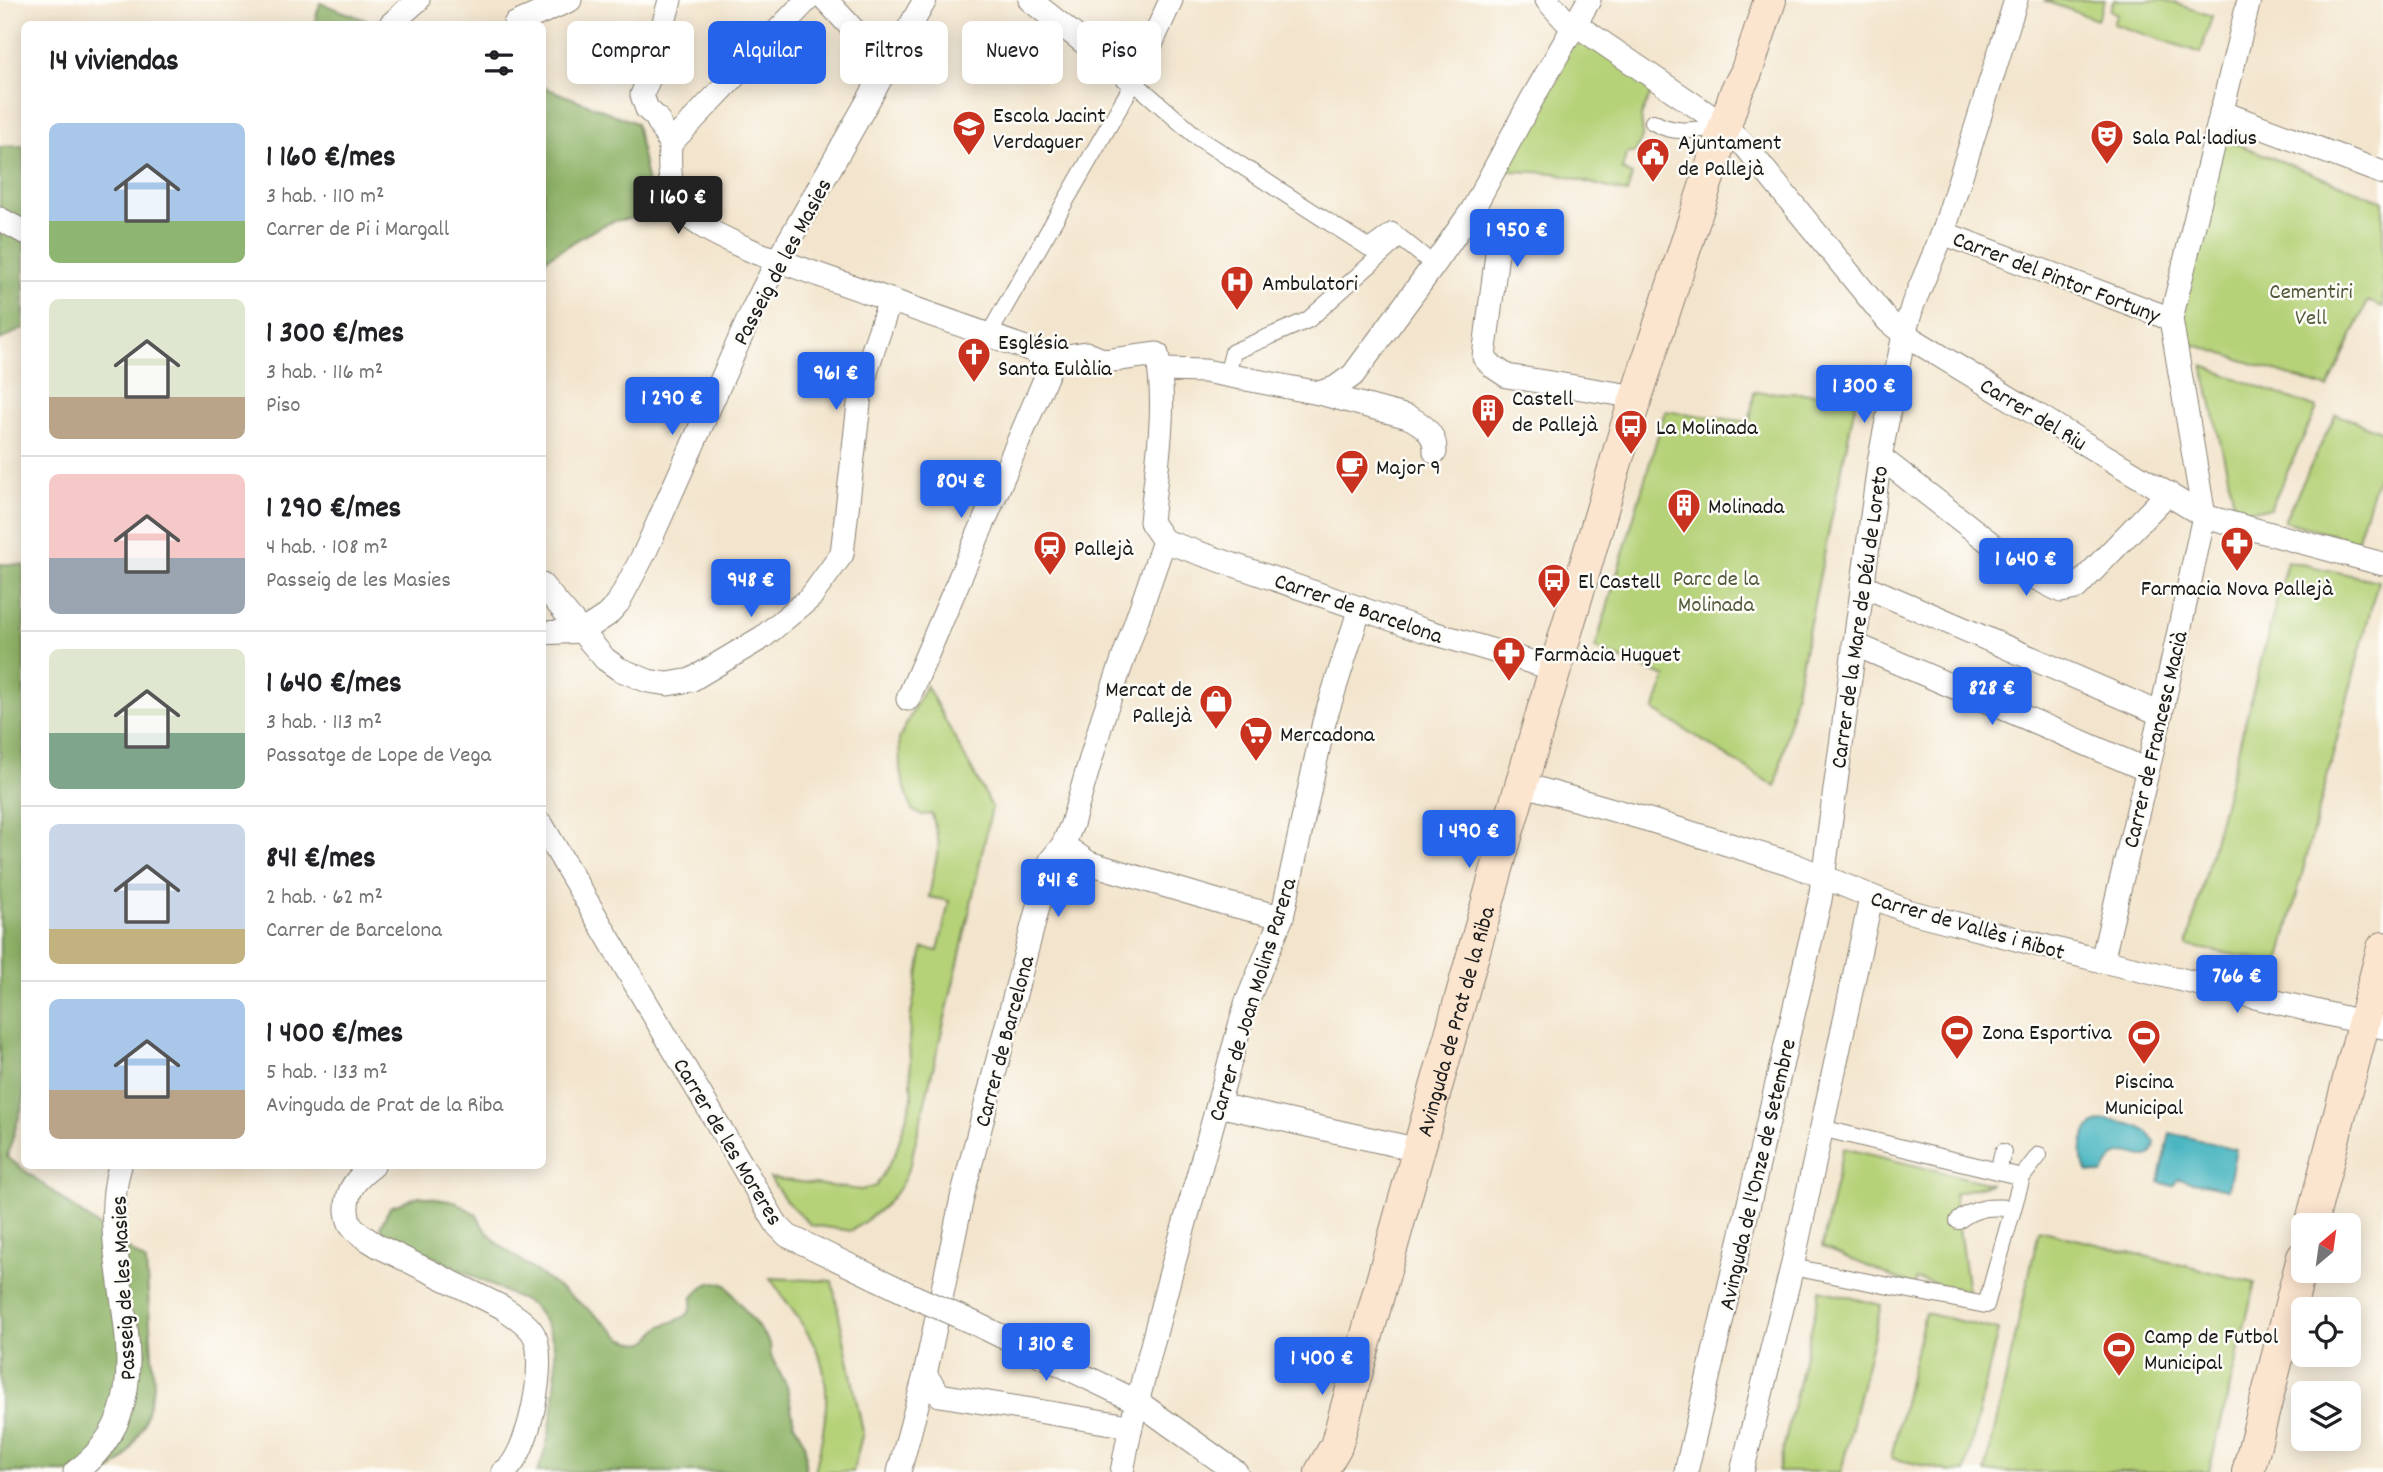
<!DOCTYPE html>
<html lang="es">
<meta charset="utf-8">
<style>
body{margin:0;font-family:Dekko,sans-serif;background:#f2f2f2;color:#202124;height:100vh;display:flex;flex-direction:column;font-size:26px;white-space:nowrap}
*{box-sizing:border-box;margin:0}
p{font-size:23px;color:#757577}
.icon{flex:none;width:38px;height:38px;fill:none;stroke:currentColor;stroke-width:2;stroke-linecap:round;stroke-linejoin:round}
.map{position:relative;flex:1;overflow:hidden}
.drawer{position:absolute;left:21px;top:21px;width:525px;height:1148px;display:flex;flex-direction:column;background:#fff;border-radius:10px;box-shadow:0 4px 18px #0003}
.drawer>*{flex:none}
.banner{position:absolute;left:567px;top:21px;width:665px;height:63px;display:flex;gap:14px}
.needle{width:46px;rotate:29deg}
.tools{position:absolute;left:2291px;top:1213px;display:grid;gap:14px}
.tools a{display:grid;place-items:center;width:70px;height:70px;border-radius:10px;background:#fff;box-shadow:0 4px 18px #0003;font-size:35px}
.price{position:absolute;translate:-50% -60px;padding:0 16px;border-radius:7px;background:#2563eb;color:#fff;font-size:23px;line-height:46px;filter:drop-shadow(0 2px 4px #0008)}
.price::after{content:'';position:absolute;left:50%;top:42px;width:21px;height:16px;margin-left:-10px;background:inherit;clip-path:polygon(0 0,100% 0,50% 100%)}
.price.on{background:#222;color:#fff}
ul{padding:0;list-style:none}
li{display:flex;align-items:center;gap:21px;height:175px;padding:0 28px}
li+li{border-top:2px solid #e0e0e0}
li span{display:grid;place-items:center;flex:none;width:196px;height:140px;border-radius:10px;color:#555}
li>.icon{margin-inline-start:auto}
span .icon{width:84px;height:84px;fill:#fffc;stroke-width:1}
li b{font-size:30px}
h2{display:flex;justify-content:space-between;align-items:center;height:84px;padding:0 28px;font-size:30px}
.pill{padding:0 24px;border-radius:10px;background:#fff;box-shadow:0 4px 18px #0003;font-size:24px;line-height:63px}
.pill.on{background:#2563eb;color:#fff}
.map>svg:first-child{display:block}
.green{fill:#b6d279;stroke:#69774a;stroke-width:2}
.forest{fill:#90b469;stroke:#566842;stroke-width:2}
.water{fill:#45b4bf;stroke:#30686e;stroke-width:2}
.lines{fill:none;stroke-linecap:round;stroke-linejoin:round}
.pedestrian-casing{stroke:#888074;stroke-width:18}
.minor-casing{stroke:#888074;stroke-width:25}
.secondary-casing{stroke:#888074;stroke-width:34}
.pedestrian{stroke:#fff;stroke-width:16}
.minor{stroke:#fff;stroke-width:23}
.secondary{stroke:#fce5cf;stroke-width:32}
.minor-bridge-casing{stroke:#888074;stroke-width:25;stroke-linecap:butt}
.minor-bridge{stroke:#fff;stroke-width:23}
.labels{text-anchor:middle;stroke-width:5;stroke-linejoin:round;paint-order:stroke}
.poi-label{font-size:23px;fill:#1c1c1c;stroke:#fdfcf7;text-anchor:start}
.street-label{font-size:23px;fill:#1c1c1c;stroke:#fdfcf7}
.park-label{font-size:23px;fill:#525c3d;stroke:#fdfcf7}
</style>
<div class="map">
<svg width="2383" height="1472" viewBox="0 0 2383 1472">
<rect width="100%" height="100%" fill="#fdfcf7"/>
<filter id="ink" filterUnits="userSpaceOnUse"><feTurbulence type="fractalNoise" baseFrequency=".0143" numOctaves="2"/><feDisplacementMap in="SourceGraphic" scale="14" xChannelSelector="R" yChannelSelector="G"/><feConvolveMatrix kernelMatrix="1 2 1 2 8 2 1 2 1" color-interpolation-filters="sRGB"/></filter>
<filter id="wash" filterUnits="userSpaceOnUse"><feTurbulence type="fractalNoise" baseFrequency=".00686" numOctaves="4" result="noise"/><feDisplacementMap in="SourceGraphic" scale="28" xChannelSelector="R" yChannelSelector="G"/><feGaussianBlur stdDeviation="1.57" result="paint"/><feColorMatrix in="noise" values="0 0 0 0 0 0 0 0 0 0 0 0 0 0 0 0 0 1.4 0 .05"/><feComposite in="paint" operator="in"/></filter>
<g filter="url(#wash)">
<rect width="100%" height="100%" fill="#f3e5cd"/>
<!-- green -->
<g class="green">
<polygon points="2043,0 2105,0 2097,20"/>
<polygon points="2114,0 2165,0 2212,16 2201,53 2113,24 2117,14 2110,10"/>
<polygon points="1575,24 1657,79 1641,116 1643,134 1636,152 1626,154 1622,170 1632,175 1627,193 1554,173 1494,170"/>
<polygon points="2216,136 2383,201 2383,307 2368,301 2328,388 2174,338"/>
<polygon points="2203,366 2317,408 2270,509 2236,511"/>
<polygon points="1754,392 1857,395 1776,787 1654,710 1666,677 1595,649 1665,411 1750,422"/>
<polygon points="2336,414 2383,432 2383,458 2357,541 2284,521"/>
<polygon points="2287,561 2378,581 2279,963 2187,946"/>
<path d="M926,685L992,807L960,955L910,1165C898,1199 880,1211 851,1231L811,1225L786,1201L770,1178L861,1190L876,1186L895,1154L912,1099L909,1040L911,1014L923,948L938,951L949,901L929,897L939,844L932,814L921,815L912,810L900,771L899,739Z"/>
<polygon points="1843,1148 1991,1184 1954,1193 1968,1292 1916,1279 1914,1286 1822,1247"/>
<polygon points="2039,1230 2255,1283 2209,1472 1985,1472"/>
<path d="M770,1278L832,1281L863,1432L853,1472H815C823,1434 834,1391 818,1353C806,1326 786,1302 770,1278Z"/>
<polygon points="1820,1290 1881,1305 1841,1472 1778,1472"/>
<polygon points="1925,1313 1998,1330 1965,1472 1951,1472 1891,1458"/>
</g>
<!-- forest -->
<g class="forest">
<polygon points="320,3 377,24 314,24"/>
<path d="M543,87L636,123L655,221C617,213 597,227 566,247C558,252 549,255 543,262Z"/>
<polygon points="24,146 24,328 0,340 0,147"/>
<polygon points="0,564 24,565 24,1100 7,1157 146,1262 154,1386 144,1424 125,1459 108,1472 0,1472"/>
<path d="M419,1196L455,1202L476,1214L483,1227L498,1244L587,1308L622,1338C629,1341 638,1344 645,1342C653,1339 655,1330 662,1326C676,1319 694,1320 692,1298C702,1287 711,1277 726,1285L770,1343L771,1356L787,1386L794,1423L805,1444L806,1472H537C550,1446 558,1383 555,1354C554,1335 544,1318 532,1305L386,1234L380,1227L390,1207Z"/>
</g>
<!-- water -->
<g class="water">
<path d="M2108,1120C2126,1123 2145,1124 2155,1142C2151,1173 2132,1145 2116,1156C2110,1160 2107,1168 2102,1174L2088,1172C2077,1159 2080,1130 2097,1123C2100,1121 2104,1121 2108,1120Z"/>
<polygon points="2170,1133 2236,1149 2228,1189 2178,1179 2173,1186 2159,1182"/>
</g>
</g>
<g filter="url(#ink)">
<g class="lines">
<defs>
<g id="pedestrian">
<path d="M1653,122C1676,136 1700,129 1725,126"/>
<polyline points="988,336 1134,82 1197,137 1369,248 1392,231 1434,265"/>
<polyline points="1227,375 1233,352 1308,320 1400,238"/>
<polyline points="1998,1171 2003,1152"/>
<polyline points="2022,1177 2039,1155"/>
<path d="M1958,1221C1976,1206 1991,1207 2013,1208"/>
<polyline points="1792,1267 1986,1305 2022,1177 1821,1128"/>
</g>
<g id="minor">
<polyline points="670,0 649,78 642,95 647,109 656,117 670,144 807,0"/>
<polyline points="826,0 888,67"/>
<polyline points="1030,0 1134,82 1171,0"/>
<polyline points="1547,0 1565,20 1575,24 1725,126 1746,147 1888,321 1904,334 2204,516 2383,564"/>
<polyline points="391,24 418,0"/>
<polyline points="515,24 570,0"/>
<polyline points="2221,112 2383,173"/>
<path d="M670,144C669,163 669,182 675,199C683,223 735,243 757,253L1054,358L1086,353L1105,361L1157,354C1168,408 1156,468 1151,522L1164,541L1103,717L1072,824L1063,845L1051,860L1047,872L963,1193L925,1375L899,1472"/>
<polyline points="1473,209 1494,231 1497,253 1484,357 1492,366 1507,376 1637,397"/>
<polyline points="0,219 24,232"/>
<polyline points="1943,233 2171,319"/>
<polyline points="1161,370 1205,371 1319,393 1335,388 1353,375 1434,265 1473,209 1531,101 1589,0"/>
<path d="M1319,393L1408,417C1423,424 1436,434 1435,452"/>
<polyline points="1880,457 2034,577 2061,591 2076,588 2168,493"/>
<polyline points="1164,541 1423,630 1555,669"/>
<polyline points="542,585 605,659 619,669 648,681 668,684 691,680 763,637 810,598 842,554 860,395 869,362 890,300"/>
<polyline points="1862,585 2161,714"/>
<polyline points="542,633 583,631 607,615 618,603 645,552 754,307 778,260 925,0"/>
<polyline points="1854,644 2147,770"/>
<polyline points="908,699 1054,358"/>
<polyline points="1521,784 1649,820 1792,864 1907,911 2102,961 2383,1027"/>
<polyline points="542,825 777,1225 788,1236 801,1242 915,1297"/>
<polyline points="1063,845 1089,863 1224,903 1282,917"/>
<polyline points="2102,961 2161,714 2204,516 2171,319 2249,0"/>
<polyline points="1218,1105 1419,1150"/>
<path d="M373,1166C357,1178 346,1189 347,1211C348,1216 348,1222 352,1226C358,1235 369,1240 378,1246L502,1307C513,1315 528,1323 534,1335C548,1360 528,1460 503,1472"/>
<polyline points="974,1323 1138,1402 1236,1472"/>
<polyline points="925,1375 940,1395 1117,1424 1130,1430"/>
<path d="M75,1472C181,1396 90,1266 120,1166"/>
<polyline points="1122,1472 1130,1430 1170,1276 1246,1004 1282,917 1324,722 1360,608"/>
<polyline points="1686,1472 1820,900 1880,457 1904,334 1913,304 1943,233 2016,0"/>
<polyline points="1742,1472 1792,1267 1871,898"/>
</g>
<g id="secondary">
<polyline points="2311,1225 2383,948"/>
<path id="s1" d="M1321,1472L1336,1446L1505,840L1571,615L1626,428L1736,92L1746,73L1770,0"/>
<polyline points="2248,1472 2303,1257"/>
</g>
</defs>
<!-- pedestrian casing -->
<use href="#pedestrian" class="pedestrian-casing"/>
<!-- minor casing -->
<use href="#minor" class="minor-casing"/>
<!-- secondary casing -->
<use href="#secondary" class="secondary-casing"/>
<!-- pedestrian -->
<use href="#pedestrian" class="pedestrian"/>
<!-- minor -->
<use href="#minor" class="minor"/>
<!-- secondary -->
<use href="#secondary" class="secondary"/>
<defs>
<polyline id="minor-bridge" points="915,1297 974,1323"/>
</defs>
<!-- minor-bridge casing -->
<use href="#minor-bridge" class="minor-bridge-casing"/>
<!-- minor-bridge -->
<use href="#minor-bridge" class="minor-bridge"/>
</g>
</g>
<!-- icons -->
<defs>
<symbol id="school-pin" viewBox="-11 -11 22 30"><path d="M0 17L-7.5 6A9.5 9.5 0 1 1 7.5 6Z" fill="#c8321e" stroke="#fdfcf7"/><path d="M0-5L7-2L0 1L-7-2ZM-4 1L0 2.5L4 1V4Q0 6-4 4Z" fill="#fff"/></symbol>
<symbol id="theatre-pin" viewBox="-11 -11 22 30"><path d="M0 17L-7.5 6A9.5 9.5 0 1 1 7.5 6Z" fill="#c8321e" stroke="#fdfcf7"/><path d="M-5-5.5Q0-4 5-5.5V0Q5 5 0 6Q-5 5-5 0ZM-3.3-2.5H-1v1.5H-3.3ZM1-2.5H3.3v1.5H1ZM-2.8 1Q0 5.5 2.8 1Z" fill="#fff"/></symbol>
<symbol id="civic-pin" viewBox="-11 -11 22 30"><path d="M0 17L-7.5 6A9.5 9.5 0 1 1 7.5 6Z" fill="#c8321e" stroke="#fdfcf7"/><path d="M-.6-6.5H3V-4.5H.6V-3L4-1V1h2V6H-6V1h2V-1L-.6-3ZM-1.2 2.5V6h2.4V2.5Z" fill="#fff"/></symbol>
<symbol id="hospital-pin" viewBox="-11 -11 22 30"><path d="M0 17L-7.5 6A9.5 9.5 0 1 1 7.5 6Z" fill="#c8321e" stroke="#fdfcf7"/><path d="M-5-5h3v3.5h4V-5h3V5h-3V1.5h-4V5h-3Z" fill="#fff"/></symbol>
<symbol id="church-pin" viewBox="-11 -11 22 30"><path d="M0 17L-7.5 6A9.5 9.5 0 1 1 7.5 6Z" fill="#c8321e" stroke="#fdfcf7"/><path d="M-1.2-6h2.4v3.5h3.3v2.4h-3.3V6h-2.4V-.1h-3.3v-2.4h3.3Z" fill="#fff"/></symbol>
<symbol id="building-pin" viewBox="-11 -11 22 30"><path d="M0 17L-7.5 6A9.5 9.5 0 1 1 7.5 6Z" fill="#c8321e" stroke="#fdfcf7"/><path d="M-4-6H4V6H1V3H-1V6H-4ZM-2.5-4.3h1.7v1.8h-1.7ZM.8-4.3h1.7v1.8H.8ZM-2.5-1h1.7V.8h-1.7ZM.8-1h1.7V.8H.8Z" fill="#fff"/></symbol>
<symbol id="bus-pin" viewBox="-11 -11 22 30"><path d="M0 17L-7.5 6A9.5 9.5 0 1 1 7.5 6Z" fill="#c8321e" stroke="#fdfcf7"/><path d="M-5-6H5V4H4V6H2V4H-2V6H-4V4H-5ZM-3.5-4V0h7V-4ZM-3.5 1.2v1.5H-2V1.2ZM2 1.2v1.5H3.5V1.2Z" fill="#fff"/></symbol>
<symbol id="cafe-pin" viewBox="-11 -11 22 30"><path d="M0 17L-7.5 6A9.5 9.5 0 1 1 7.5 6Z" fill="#c8321e" stroke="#fdfcf7"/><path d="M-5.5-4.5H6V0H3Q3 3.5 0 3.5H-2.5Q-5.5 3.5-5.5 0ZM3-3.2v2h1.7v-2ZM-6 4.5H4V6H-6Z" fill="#fff"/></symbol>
<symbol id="pharmacy-pin" viewBox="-11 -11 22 30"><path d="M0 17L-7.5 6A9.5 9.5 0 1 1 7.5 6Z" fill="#c8321e" stroke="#fdfcf7"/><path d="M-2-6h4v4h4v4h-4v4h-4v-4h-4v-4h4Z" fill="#fff"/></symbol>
<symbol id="station-pin" viewBox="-11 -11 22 30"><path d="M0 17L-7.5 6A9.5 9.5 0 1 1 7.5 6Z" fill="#c8321e" stroke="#fdfcf7"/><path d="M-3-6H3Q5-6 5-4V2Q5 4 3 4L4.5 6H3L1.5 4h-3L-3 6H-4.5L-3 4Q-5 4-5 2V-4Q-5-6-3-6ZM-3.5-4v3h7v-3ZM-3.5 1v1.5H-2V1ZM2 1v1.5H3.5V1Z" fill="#fff"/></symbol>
<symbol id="shop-pin" viewBox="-11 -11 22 30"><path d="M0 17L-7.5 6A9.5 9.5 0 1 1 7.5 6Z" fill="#c8321e" stroke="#fdfcf7"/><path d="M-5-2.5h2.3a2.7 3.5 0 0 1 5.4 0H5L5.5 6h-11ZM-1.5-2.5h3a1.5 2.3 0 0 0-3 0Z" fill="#fff"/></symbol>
<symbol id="supermarket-pin" viewBox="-11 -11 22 30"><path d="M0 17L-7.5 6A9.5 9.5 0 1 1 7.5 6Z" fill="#c8321e" stroke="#fdfcf7"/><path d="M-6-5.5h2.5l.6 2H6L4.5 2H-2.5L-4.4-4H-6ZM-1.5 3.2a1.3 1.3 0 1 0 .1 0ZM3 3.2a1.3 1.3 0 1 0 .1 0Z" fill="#fff"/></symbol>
<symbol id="stadium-pin" viewBox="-11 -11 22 30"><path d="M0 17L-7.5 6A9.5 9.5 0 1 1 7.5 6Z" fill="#c8321e" stroke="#fdfcf7"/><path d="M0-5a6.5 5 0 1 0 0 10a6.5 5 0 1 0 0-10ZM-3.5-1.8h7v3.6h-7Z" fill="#fff"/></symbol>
</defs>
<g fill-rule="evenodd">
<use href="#school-pin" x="950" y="108" width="38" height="52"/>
<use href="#theatre-pin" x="2088" y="117" width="38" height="52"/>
<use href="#civic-pin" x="1634" y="135" width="38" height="52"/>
<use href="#hospital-pin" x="1218" y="263" width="38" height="52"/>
<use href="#church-pin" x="955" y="335" width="38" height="52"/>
<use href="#building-pin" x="1469" y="391" width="38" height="52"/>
<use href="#bus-pin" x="1612" y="407" width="38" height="52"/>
<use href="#cafe-pin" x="1333" y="447" width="38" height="52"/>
<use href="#building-pin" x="1665" y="486" width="38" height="52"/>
<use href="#pharmacy-pin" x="2218" y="524" width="38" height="52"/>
<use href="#station-pin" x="1031" y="528" width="38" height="52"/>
<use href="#bus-pin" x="1535" y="561" width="38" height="52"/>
<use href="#pharmacy-pin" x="1490" y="634" width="38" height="52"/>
<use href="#shop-pin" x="1197" y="682" width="38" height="52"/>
<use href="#supermarket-pin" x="1237" y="714" width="38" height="52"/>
<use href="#stadium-pin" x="1938" y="1012" width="38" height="52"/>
<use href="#stadium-pin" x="2125" y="1017" width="38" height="52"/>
<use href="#stadium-pin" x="2100" y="1329" width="38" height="52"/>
</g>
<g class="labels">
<!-- poi labels -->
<g class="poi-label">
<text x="993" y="122">Escola Jacint<tspan x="993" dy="26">Verdaguer</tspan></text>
<text x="2132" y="144">Sala Pal·ladius</text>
<text x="1678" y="149">Ajuntament<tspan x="1678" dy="26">de Pallejà</tspan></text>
<text x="1262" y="290">Ambulatori</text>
<text x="998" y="349">Església<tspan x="998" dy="26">Santa Eulàlia</tspan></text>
<text x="1512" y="405">Castell<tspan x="1512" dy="26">de Pallejà</tspan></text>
<text x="1656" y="434">La Molinada</text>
<text x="1376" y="474">Major 9</text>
<text x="1708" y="513">Molinada</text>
<text x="1074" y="555">Pallejà</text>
<text x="1578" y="588">El Castell</text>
<text x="2237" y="595" text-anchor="middle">Farmacia Nova Pallejà</text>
<text x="1534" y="661">Farmàcia Huguet</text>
<text x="1192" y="696" text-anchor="end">Mercat de<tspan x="1192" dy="26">Pallejà</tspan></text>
<text x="1280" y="741">Mercadona</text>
<text x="1982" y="1039">Zona Esportiva</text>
<text x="2144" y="1088" text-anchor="middle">Piscina<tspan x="2144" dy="26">Municipal</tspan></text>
<text x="2144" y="1343">Camp de Futbol<tspan x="2144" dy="26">Municipal</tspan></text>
</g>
<!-- street labels -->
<g class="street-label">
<text transform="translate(781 261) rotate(-62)" y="8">Passeig de les Masies</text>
<text transform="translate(2057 276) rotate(21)" y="8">Carrer del Pintor Fortuny</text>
<text transform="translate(2034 413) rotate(31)" y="8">Carrer del Riu</text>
<text transform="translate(1359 607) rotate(19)" y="8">Carrer de Barcelona</text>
<text transform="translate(1858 617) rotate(-82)" y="8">Carrer de la Mare de Déu de Loreto</text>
<text transform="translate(2154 739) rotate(-77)" y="8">Carrer de Francesc Macià</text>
<text transform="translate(1968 924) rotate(16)" y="8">Carrer de Vallès i Ribot</text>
<text transform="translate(1251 999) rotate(-73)" y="8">Carrer de Joan Molins Parera</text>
<text dy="8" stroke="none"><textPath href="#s1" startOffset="471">Avinguda de Prat de la Riba</textPath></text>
<text transform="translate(1003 1041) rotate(-75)" y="8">Carrer de Barcelona</text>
<text transform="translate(729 1141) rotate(59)" y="8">Carrer de les Moreres</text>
<text transform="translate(1756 1174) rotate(-77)" y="8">Avinguda de l'Onze de Setembre</text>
<text transform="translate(122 1288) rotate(-93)" y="8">Passeig de les Masies</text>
</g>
<!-- park labels -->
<g class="park-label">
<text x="2311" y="298">Cementiri<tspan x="2311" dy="26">Vell</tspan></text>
<text x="1716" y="585">Parc de la<tspan x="1716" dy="26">Molinada</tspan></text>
</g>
</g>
</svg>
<div class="tools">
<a><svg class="needle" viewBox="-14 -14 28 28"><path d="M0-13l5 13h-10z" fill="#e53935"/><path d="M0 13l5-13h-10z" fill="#757577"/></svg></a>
<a><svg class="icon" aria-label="locate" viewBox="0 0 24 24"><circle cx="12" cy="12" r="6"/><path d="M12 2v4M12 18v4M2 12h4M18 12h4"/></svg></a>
<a><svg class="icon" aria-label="layers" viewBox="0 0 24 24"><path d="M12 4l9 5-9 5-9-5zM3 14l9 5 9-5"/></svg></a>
</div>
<b class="price on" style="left:678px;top:236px">1 160 €</b>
<b class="price" style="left:1517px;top:269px">1 950 €</b>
<b class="price" style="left:836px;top:412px">961 €</b>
<b class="price" style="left:1864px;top:425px">1 300 €</b>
<b class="price" style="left:672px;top:437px">1 290 €</b>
<b class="price" style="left:961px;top:520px">804 €</b>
<b class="price" style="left:2026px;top:598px">1 640 €</b>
<b class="price" style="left:751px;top:619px">948 €</b>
<b class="price" style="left:1992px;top:727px">828 €</b>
<b class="price" style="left:1469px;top:870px">1 490 €</b>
<b class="price" style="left:1058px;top:919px">841 €</b>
<b class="price" style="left:2237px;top:1015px">766 €</b>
<b class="price" style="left:1046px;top:1383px">1 310 €</b>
<b class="price" style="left:1322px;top:1397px">1 400 €</b>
<div class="banner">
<a class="pill">Comprar</a>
<a class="pill on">Alquilar</a>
<a class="pill">Filtros</a>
<a class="pill">Nuevo</a>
<a class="pill">Piso</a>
</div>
<section class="drawer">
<h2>14 viviendas<svg class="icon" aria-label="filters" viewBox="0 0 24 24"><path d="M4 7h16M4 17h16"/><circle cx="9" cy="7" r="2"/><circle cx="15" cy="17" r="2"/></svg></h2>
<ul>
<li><span style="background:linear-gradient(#a9c7e8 70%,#8fb573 0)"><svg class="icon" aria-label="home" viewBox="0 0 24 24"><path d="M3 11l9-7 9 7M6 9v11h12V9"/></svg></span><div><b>1 160 €/mes</b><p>3 hab. · 110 m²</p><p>Carrer de Pi i Margall</p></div></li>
<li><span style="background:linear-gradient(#dfe7d0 70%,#b9a48a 0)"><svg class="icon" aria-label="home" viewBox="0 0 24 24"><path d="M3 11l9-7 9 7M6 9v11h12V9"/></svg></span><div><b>1 300 €/mes</b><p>3 hab. · 116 m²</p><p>Piso</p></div></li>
<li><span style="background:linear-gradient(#f6c9c9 60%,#9aa5b1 0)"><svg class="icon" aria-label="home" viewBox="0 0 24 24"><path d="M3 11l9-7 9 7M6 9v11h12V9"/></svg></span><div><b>1 290 €/mes</b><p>4 hab. · 108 m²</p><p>Passeig de les Masies</p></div></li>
<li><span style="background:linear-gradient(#dfe7d0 60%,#7fa58c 0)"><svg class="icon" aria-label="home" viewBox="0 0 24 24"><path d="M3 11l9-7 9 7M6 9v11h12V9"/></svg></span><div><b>1 640 €/mes</b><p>3 hab. · 113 m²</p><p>Passatge de Lope de Vega</p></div></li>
<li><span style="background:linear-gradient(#c9d6e8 75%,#c2b280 0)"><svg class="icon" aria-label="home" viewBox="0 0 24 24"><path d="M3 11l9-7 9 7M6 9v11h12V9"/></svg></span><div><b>841 €/mes</b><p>2 hab. · 62 m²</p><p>Carrer de Barcelona</p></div></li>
<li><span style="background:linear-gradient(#a9c7e8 65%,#b9a48a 0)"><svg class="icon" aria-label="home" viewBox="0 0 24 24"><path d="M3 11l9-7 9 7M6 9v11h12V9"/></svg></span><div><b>1 400 €/mes</b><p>5 hab. · 133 m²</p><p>Avinguda de Prat de la Riba</p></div></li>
</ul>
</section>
</div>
